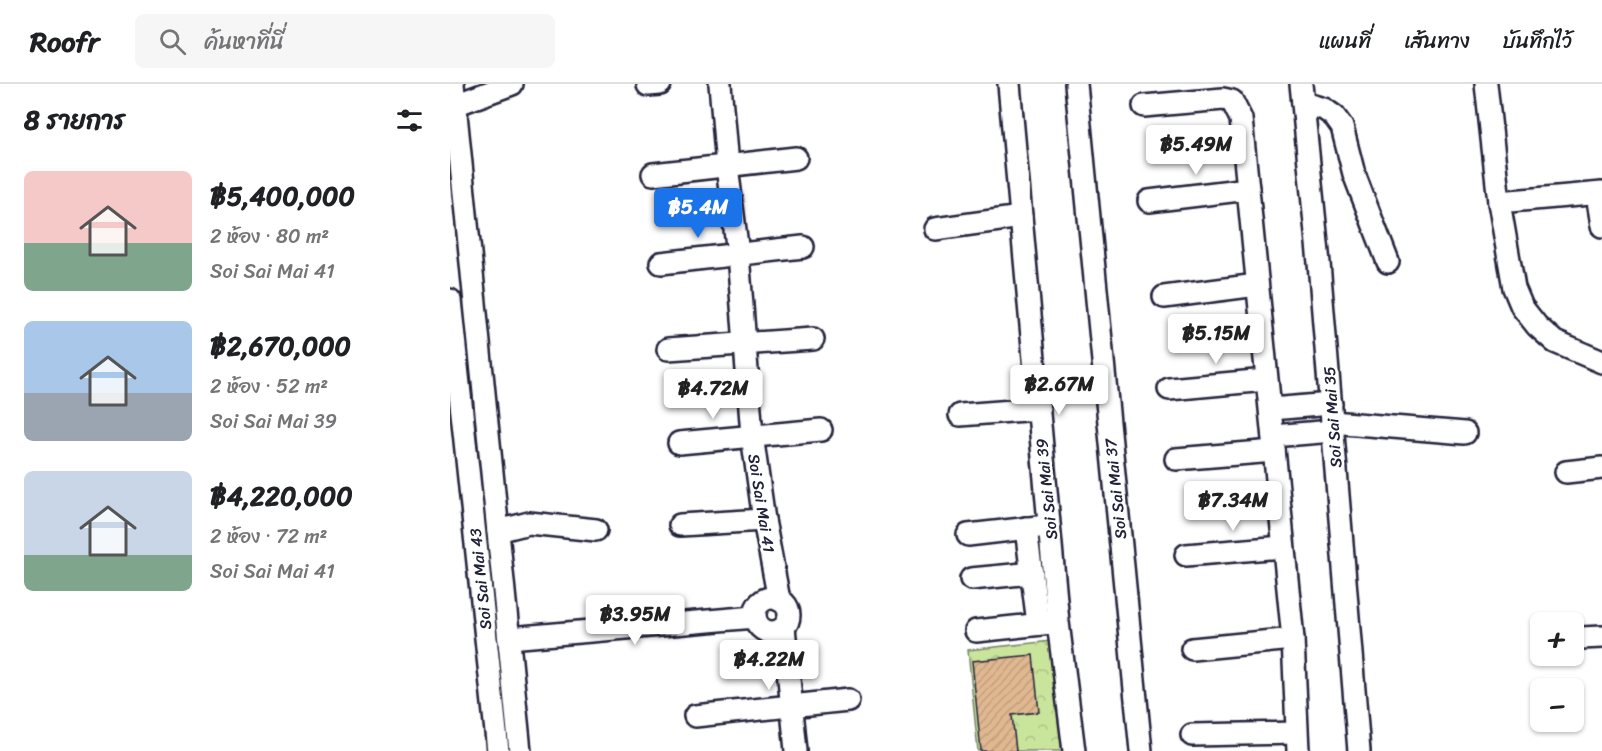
<!DOCTYPE html>
<html lang="th">
<meta charset="utf-8">
<style>
body{margin:0;font-family:Sriracha,"Playpen Sans Thai",sans-serif;background:#f6f6f6;color:#202124;height:100vh;display:flex;flex-direction:column;font-size:22px;white-space:nowrap}
*{box-sizing:border-box;margin:0}
p{font-size:20px;color:#757577}
.icon{flex:none;width:33px;height:33px;fill:none;stroke:currentColor;stroke-width:2;stroke-linecap:round;stroke-linejoin:round}
.map{position:relative;flex:1;overflow:hidden}
.sheet{display:flex;flex-direction:column;background:#fff;width:450px}
.sheet>*{flex:none}
.tools{position:absolute;left:1080px;top:528px;display:grid;gap:12px}
.tools a{display:grid;place-items:center;width:54px;height:54px;border-radius:9px;background:#fff;box-shadow:0 2px 4px #0004;font-size:30px}
.price{position:absolute;translate:-50% -51px;padding:0 14px;border-radius:6px;background:#fff;color:#222;font-size:20px;line-height:39px;filter:drop-shadow(0 2px 3px #0008)}
.price::after{content:'';position:absolute;left:50%;top:36px;width:18px;height:14px;margin-left:-9px;background:inherit;clip-path:polygon(0 0,100% 0,50% 100%)}
.price.active{background:#1a73e8;color:#fff}
ul{padding:0;list-style:none}
li{display:flex;align-items:center;gap:18px;height:150px;padding:0 24px}
li span{display:grid;place-items:center;flex:none;width:168px;height:120px;border-radius:9px;color:#555}
li>.icon{margin-inline-start:auto}
span .icon{width:72px;height:72px;fill:#fffc;stroke-width:1}
li b{font-size:26px}
h2{display:flex;justify-content:space-between;align-items:center;height:72px;padding:0 24px;font-size:26px}
header{display:flex;align-items:center;gap:36px;box-sizing:border-box;height:84px;padding:0 30px;background:#fff;border-bottom:2px solid #e0e0e0}
header strong{font-size:28px}
nav{display:flex;gap:33px;margin-inline-start:auto;font-size:21px}
.search{width:420px;height:54px;background:#f6f6f6;display:flex;align-items:center;gap:15px;box-sizing:border-box;padding:0 21px;border-radius:9px;color:#757577;font-size:22px}
main{display:flex;flex:1;min-height:0}
.map>svg:first-child{display:block}
.park{fill:url(#park-crowns);stroke:#76836b;stroke-width:1.5}
.building{fill:url(#building-hatch);stroke:#22223b;stroke-width:1.5}
.lines{fill:none;stroke-linecap:round;stroke-linejoin:round}
.minor-casing{stroke:#22223b;stroke-width:26}
.minor{stroke:#fff;stroke-width:21}
.labels{text-anchor:middle;stroke-width:5;stroke-linejoin:round;paint-order:stroke}
.street-label{font-size:16px;fill:#22223b;stroke:#fff}
</style>
<header>
<strong>Roofr</strong>
<div class="search"><svg class="icon" aria-label="search" viewBox="0 0 24 24"><circle cx="10" cy="10" r="6"/><path d="M15 15l6 6"/></svg>ค้นหาที่นี่</div>
<nav><a>แผนที่</a><a>เส้นทาง</a><a>บันทึกไว้</a></nav>
</header>
<main>
<section class="sheet">
<h2>8 รายการ<svg class="icon" aria-label="filters" viewBox="0 0 24 24"><path d="M4 7h16M4 17h16"/><circle cx="9" cy="7" r="2"/><circle cx="15" cy="17" r="2"/></svg></h2>
<ul>
<li><span style="background:linear-gradient(#f6c9c9 60%,#7fa58c 0)"><svg class="icon" aria-label="home" viewBox="0 0 24 24"><path d="M3 11l9-7 9 7M6 9v11h12V9"/></svg></span><div><b>฿5,400,000</b><p>2 ห้อง · 80 m²</p><p>Soi Sai Mai 41</p></div></li>
<li><span style="background:linear-gradient(#a9c7e8 60%,#9aa5b1 0)"><svg class="icon" aria-label="home" viewBox="0 0 24 24"><path d="M3 11l9-7 9 7M6 9v11h12V9"/></svg></span><div><b>฿2,670,000</b><p>2 ห้อง · 52 m²</p><p>Soi Sai Mai 39</p></div></li>
<li><span style="background:linear-gradient(#c9d6e8 70%,#7fa58c 0)"><svg class="icon" aria-label="home" viewBox="0 0 24 24"><path d="M3 11l9-7 9 7M6 9v11h12V9"/></svg></span><div><b>฿4,220,000</b><p>2 ห้อง · 72 m²</p><p>Soi Sai Mai 41</p></div></li>
</ul>
</section>
<div class="map">
<svg width="1152" height="667" viewBox="0 0 1152 667">
<defs>
<pattern id="park-crowns" width="20" height="18" patternUnits="userSpaceOnUse" patternTransform="scale(1.5)"><rect width="20" height="18" fill="#c9e49b"/><path d="M2 6a3 3 0 1 1 6 0M12 15a3 3 0 1 1 6 0" fill="none" stroke="#acc386"/></pattern>
<pattern id="building-hatch" width="6" height="6" patternUnits="userSpaceOnUse" patternTransform="scale(1.5)"><rect width="6" height="6" fill="#e0b890"/><path d="M-1 1l2-2M0 6l6-6M5 7l2-2" fill="none" stroke="#c09e7d"/></pattern>
</defs>
<rect width="100%" height="100%" fill="#fff"/>
<filter id="ink" filterUnits="userSpaceOnUse"><feTurbulence type="fractalNoise" baseFrequency=".0167" numOctaves="2"/><feDisplacementMap in="SourceGraphic" scale="12" xChannelSelector="R" yChannelSelector="G"/><feConvolveMatrix kernelMatrix="1 2 1 2 8 2 1 2 1" color-interpolation-filters="sRGB"/></filter>
<g filter="url(#ink)">
<!-- park -->
<polygon class="park" points="601,557 612,667 528,667 518,566"/>
<!-- building -->
<polygon class="building" points="583,571 589,628 562,631 566,667 531,667 522,577"/>
<g class="lines">
<defs>
<g id="minor">
<polyline points="3,0 70,667"/>
<polyline points="270,0 277,82 288,170 302,351 314,436 329,516"/>
<polyline points="559,0 608,538 624,667"/>
<polyline points="626,0 691,667"/>
<polyline points="851,0 869,179 909,667"/>
<polyline points="1036,0 1049,118 1064,204 1072,223 1087,242 1105,258 1152,278"/>
<polyline points="198,1 210,0"/>
<polyline points="853,19 874,25 884,32 892,43 904,90 938,178"/>
<polyline points="5,21 62,0"/>
<polyline points="694,22 773,15 782,17 791,35 843,555 848,667"/>
<polyline points="203,90 346,74"/>
<polyline points="1147,110 1152,142"/>
<polyline points="699,117 798,105"/>
<polyline points="1049,118 1152,109"/>
<polyline points="485,145 571,133"/>
<polyline points="211,179 353,163"/>
<polyline points="714,213 807,201"/>
<polyline points="0,216 48,667"/>
<polyline points="218,265 363,255"/>
<polyline points="719,305 816,296"/>
<polyline points="821,325 881,320"/>
<polyline points="510,331 589,325"/>
<polyline points="882,338 1015,349"/>
<polyline points="823,352 883,347"/>
<polyline points="229,359 371,346"/>
<polyline points="726,375 824,367"/>
<polyline points="1116,388 1152,384"/>
<polyline points="230,441 314,436"/>
<polyline points="576,444 588,540"/>
<polyline points="48,447 79,439 146,446"/>
<polyline points="518,451 588,443"/>
<polyline points="736,471 833,463"/>
<polyline points="521,495 582,489"/>
<circle cx="322" cy="531" r="17"/>
<polyline points="334,543 346,667"/>
<polyline points="526,547 602,539"/>
<polyline points="59,554 305,533"/>
<polyline points="1131,554 1152,553"/>
<polyline points="742,565 843,555"/>
<polyline points="245,632 398,616"/>
<polyline points="742,651 846,649"/>
</g>
</defs>
<!-- minor casing -->
<use href="#minor" class="minor-casing"/>
<!-- minor -->
<use href="#minor" class="minor"/>
</g>
</g>
<g class="labels">
<!-- street labels -->
<g class="street-label">
<text transform="translate(882 333) rotate(-94)" y="6">Soi Sai Mai 35</text>
<text transform="translate(596 405) rotate(-96)" y="6">Soi Sai Mai 39</text>
<text transform="translate(665 405) rotate(-96)" y="6">Soi Sai Mai 37</text>
<text transform="translate(312 419) rotate(81)" y="6">Soi Sai Mai 41</text>
<text transform="translate(30 495) rotate(-96)" y="6">Soi Sai Mai 43</text>
</g>
</g>
</svg>
<div class="tools">
<a>+</a>
<a>−</a>
</div>
<b class="price" style="left:746px;top:92px">฿5.49M</b>
<b class="price active" style="left:248px;top:155px">฿5.4M</b>
<b class="price" style="left:766px;top:281px">฿5.15M</b>
<b class="price" style="left:609px;top:332px">฿2.67M</b>
<b class="price" style="left:263px;top:336px">฿4.72M</b>
<b class="price" style="left:783px;top:448px">฿7.34M</b>
<b class="price" style="left:185px;top:562px">฿3.95M</b>
<b class="price" style="left:319px;top:607px">฿4.22M</b>
</div>
</main>
